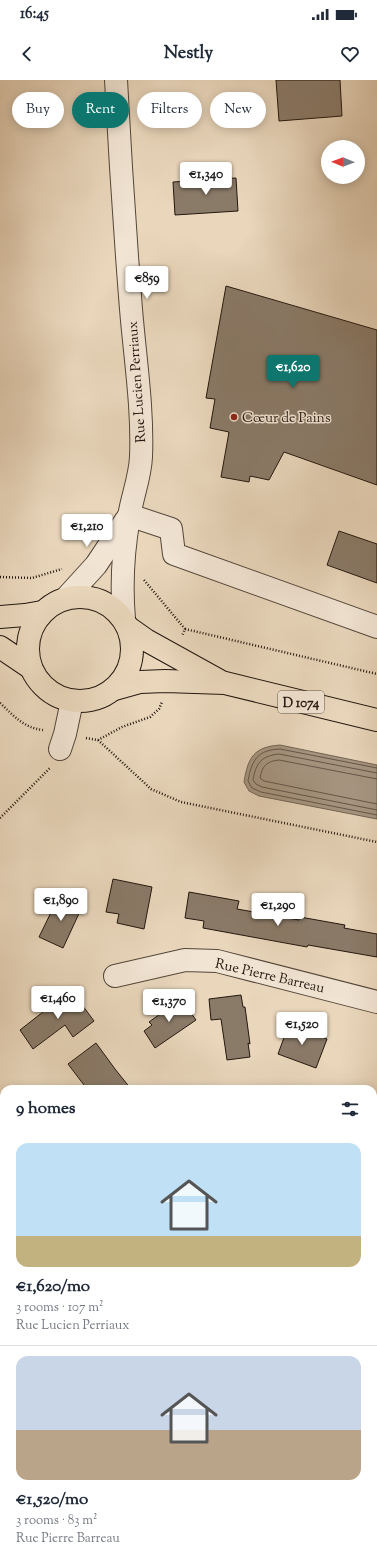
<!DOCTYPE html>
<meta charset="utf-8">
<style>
body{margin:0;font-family:"Sorts Mill Goudy",serif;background:#f2f2f3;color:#1f2937;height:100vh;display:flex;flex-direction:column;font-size:15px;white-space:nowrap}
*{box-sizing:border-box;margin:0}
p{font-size:13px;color:#747a83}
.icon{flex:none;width:22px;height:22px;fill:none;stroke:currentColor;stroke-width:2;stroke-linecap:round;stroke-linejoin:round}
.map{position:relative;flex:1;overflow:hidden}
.drawer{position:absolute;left:0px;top:1005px;width:377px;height:480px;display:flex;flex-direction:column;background:#fff;border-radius:12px 12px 0 0;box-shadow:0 2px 10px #0003}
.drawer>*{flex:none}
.banner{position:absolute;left:12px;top:12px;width:353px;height:36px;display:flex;gap:8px}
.needle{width:26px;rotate:271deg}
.fabs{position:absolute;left:321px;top:60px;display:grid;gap:8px}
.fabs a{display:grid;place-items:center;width:44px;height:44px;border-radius:50%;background:#fff;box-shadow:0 2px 10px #0003;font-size:20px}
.price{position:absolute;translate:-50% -34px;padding:0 9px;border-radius:4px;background:#fff;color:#222;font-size:13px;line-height:26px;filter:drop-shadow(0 1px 2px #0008)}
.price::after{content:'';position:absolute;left:50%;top:24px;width:12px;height:9px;margin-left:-6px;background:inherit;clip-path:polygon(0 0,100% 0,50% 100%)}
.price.on{background:#0f766e;color:#fff}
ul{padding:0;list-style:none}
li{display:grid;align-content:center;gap:8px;height:212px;padding:0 16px}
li+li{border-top:1px solid #e0e1e3}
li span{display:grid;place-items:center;height:124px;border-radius:12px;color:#555}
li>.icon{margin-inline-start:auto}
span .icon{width:72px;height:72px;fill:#fffc;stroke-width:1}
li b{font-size:17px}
h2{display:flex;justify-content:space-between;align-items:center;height:48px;padding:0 16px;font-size:17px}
.chip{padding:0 14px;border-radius:18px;background:#fff;box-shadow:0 2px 10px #0003;font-size:14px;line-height:36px}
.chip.on{background:#0f766e;color:#fff}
.status{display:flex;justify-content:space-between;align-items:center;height:28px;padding:0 20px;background:#fff;direction:ltr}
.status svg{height:11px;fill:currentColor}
header{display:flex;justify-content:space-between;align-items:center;height:52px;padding:0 16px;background:#fff;font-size:18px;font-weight:800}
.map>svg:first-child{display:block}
.water{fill:#a69581;stroke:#726353}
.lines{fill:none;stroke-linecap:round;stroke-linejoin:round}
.shore{stroke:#645648;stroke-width:1}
.building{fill:#8a7a68;stroke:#23170f}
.minor-casing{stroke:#54473a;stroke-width:24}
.major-casing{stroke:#23170f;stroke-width:24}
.path{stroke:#23170f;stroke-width:2.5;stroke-dasharray:1 2;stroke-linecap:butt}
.minor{stroke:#f1e4d3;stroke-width:22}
.major{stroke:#e9d6bb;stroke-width:22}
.poi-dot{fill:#8f2418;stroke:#f1e4d3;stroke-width:1.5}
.labels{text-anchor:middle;stroke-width:3;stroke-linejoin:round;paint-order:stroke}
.shield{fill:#f1e4d3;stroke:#61544a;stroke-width:1}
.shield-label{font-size:13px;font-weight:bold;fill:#23170f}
.street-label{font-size:14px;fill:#23170f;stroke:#f1e4d3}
.poi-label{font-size:14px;fill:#23170f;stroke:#f1e4d3;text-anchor:start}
</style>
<div class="status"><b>16:45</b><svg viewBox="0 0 49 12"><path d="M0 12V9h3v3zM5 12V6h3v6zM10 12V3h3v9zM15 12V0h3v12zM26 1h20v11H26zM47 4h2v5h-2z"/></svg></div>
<header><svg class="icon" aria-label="back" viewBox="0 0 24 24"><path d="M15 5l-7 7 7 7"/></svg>Nestly<svg class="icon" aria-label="heart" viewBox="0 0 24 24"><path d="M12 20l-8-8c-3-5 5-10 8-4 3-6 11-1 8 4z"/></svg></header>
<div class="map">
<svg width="377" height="1485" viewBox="0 0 377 1485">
<rect width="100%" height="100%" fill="#e9d6bb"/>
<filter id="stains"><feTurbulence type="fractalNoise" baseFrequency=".005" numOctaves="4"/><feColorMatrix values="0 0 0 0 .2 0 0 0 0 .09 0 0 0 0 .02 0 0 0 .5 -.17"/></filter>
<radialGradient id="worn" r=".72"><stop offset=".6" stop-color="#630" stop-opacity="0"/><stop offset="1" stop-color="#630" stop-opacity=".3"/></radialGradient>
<!-- water -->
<path class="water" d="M280,665L377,685V739L259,716L249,711L244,702C248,677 254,667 280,665Z"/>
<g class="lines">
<!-- shore -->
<g class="shore">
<path d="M377,688L280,669C258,670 252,679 248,701L252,708L261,712L377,735"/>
<path d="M377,693L279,674C262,676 256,682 253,700L256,704L262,707L377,730"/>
<path d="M377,699L279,680C267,681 262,686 260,698L264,701L377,724"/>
</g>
</g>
<!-- building -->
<g class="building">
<polygon points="276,0 340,0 342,36 279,41"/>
<polygon points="236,98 238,131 175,135 173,102"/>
<polygon points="226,206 377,250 377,405 284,372 269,400 250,396 249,402 221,397 229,352 210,348 215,319 206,318"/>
<polygon points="339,451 377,464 377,503 327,485"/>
<polygon points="113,799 152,807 144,849 117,843 119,834 106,832"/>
<polygon points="189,812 239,821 237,829 299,840 300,837 345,845 344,848 377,854 377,877 308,865 307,867 203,848 204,841 185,838"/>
<polygon points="59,816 82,827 63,868 39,857"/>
<polygon points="71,910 94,941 73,957 65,945 33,969 20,950"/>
<polygon points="241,915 243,927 245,927 250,964 248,963 250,977 227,980 221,939 211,940 209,919"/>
<polygon points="181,919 196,940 155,968 144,951 152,945 149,942"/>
<polygon points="289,944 327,959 316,988 278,974"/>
<polygon points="96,963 115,989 131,1009 87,1009 68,984"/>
</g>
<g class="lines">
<defs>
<g id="minor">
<path d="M116,0C120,76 125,153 131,229C135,278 143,328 141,377C140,398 132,417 129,437C123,471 121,504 124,539"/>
<polyline points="129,435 171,449 174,474 377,547"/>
<polyline points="66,518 96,485 126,440"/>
<polyline points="60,669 65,654 72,621"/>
<polyline points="115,896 185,880 217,881 377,922"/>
<polyline points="373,1097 377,1094"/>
</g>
<g id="major">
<circle cx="80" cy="569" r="52"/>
<polyline points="0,537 25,535 42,532"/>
<polyline points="129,548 146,560 220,601"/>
<polyline points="0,567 31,588"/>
<polyline points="115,609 140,602 165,601 225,603 377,640"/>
</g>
</defs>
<!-- minor casing -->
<use href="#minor" class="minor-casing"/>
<!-- major casing -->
<use href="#major" class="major-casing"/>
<!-- path -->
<g class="path">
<polyline points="0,497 32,498 62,489"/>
<polyline points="144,500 185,549 182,556"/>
<polyline points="185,549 377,594"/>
<path d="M0,623C14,636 24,648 43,650"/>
<polyline points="86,658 98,660 122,647 150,637 159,629 162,622"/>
<polyline points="98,660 151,709 181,722 377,762"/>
<polyline points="0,738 50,688"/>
</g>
<!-- minor -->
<use href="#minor" class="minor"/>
<!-- major -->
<use href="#major" class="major"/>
</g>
<!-- markers -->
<circle class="poi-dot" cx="234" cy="337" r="4"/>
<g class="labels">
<!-- shield labels -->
<rect class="shield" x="278" y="611" width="46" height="22" rx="3"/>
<g class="shield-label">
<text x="301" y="627">D 1074</text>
</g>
<!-- street labels -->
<g class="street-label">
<text transform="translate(136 302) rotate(-94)" y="5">Rue Lucien Perriaux</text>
<text transform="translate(270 895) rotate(13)" y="5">Rue Pierre Barreau</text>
</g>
<!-- poi labels -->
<g class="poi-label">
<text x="242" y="342">Cœur de Pains</text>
</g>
</g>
<rect width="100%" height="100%" filter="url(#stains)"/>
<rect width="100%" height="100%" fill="url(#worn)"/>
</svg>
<div class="fabs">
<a><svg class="needle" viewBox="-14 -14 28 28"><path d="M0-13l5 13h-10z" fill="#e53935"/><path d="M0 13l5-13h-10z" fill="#747a83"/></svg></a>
</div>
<b class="price" style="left:206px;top:116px">€1,340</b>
<b class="price" style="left:147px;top:220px">€859</b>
<b class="price on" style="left:293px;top:309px">€1,620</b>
<b class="price" style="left:87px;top:468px">€1,210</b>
<b class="price" style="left:61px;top:842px">€1,890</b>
<b class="price" style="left:278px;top:847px">€1,290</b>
<b class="price" style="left:58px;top:940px">€1,460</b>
<b class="price" style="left:169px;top:943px">€1,370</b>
<b class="price" style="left:302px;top:966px">€1,520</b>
<div class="banner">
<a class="chip">Buy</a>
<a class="chip on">Rent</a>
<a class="chip">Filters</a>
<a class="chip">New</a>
</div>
<section class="drawer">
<h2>9 homes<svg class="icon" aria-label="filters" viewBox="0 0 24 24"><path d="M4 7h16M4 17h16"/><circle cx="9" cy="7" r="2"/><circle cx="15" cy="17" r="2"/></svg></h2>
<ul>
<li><span style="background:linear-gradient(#bfe0f5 75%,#c2b280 0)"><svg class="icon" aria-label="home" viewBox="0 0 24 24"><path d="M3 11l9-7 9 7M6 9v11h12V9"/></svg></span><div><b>€1,620/mo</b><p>3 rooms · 107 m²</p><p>Rue Lucien Perriaux</p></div></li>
<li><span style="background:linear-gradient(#c9d6e8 60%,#b9a48a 0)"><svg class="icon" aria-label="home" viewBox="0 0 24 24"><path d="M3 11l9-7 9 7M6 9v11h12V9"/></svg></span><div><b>€1,520/mo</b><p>3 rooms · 83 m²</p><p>Rue Pierre Barreau</p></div></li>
</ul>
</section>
</div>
